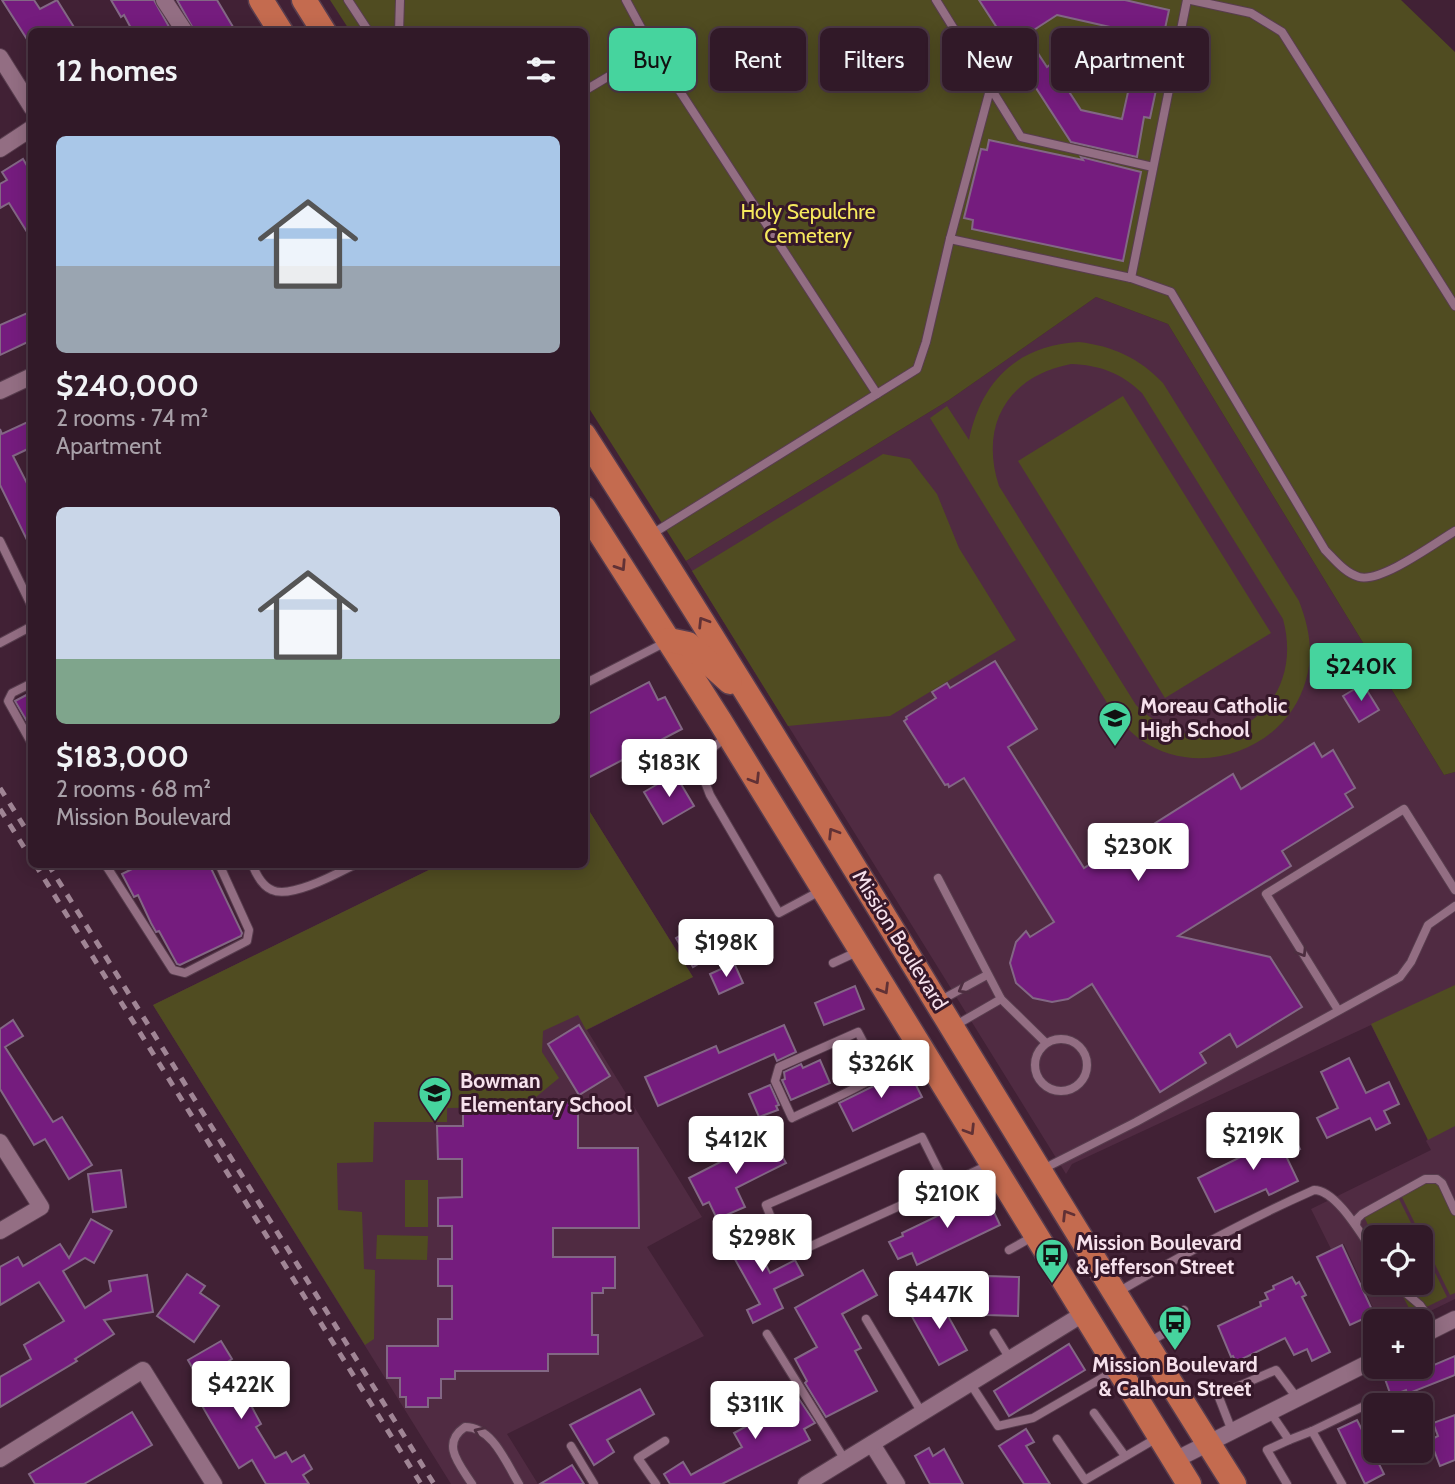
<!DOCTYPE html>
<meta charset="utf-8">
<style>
body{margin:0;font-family:Cabin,sans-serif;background:#392230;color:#f1f3f6;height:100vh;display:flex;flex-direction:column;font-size:26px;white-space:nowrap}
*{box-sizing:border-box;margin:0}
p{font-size:23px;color:#a8a0a8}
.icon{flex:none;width:38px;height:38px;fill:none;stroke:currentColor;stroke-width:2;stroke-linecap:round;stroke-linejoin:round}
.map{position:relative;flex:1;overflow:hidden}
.side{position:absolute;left:28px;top:28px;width:560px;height:840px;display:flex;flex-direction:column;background:#311928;border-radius:10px;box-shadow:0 4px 18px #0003,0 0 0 2px #4c3845}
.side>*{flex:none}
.top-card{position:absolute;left:609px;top:28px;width:665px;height:63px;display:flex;gap:14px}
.fabs{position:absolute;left:1363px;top:1225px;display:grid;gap:14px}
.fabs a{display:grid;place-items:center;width:70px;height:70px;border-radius:10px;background:#311928;box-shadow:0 4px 18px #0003,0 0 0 2px #4c3845;font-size:35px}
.price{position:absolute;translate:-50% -60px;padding:0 16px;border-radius:7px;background:#fff;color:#222;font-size:23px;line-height:46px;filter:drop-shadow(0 2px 4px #0008)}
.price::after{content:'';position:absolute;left:50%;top:42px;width:21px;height:16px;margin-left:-10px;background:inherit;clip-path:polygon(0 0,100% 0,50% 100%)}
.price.selected{background:#46d49e;color:#111}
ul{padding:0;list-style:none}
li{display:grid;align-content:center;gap:14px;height:371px;padding:0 28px}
li span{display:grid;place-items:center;height:217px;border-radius:10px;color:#555}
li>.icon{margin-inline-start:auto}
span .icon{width:126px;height:126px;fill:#fffc;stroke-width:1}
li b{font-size:30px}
h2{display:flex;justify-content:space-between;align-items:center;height:84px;padding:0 28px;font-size:30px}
.tag{padding:0 24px;border-radius:10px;background:#311928;box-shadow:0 4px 18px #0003,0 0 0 2px #4c3845;font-size:24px;line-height:63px}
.tag.selected{background:#46d49e;color:#111}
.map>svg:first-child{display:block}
.built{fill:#502b42;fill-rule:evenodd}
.green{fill:#504c21;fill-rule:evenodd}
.building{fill:#751c7e;stroke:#836785;stroke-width:2;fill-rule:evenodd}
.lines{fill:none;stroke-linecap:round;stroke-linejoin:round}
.service-casing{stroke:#583d4e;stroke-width:10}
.minor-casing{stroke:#583d4e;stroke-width:18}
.primary-casing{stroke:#583d4e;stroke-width:27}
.service{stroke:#936e83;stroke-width:8}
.minor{stroke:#936e83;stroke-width:16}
.primary{stroke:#c46b4f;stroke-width:24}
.rail{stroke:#a08595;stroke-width:5;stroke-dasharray:9 9;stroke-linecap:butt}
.oneway{stroke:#613135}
.oneway2{stroke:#4d2e40}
.labels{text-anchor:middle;stroke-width:6;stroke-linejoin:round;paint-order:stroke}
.park-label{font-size:21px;fill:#f6e95d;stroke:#36182a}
.poi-label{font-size:21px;font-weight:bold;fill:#f6e1ec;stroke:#36182a;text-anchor:start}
.street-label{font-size:21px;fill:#f6e1ec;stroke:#36182a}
</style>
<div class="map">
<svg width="1455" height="1484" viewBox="0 0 1455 1484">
<rect width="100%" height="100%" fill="#412135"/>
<!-- built -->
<g class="built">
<path d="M1096,297L1168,324L1444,775L1455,772V1299L1410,1321H1379L1344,1244L1331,1249L1311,1209L1431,1150L1426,1141L1428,1139L1371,1025L1072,1164L1066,1174L686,561L949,400ZM1376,1237H1421V1283H1376Z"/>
<polygon points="585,804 693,977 587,1030 702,1217 647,1247 704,1336 507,1434 538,1484 451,1484 153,1005 439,865 584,864"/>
</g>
<!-- green -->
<g class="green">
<polygon points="330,0 1401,0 1455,52 1455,772 1444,775 1168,324 1096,297 949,400 686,561 585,402 584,32 350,31"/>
<path d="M1079,342C1113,346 1139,358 1163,383L1299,601C1309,627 1314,652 1306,680C1287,749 1200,781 1141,740C1131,733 1122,723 1114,714L930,418L947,406L969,440C981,381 1018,345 1079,342ZM1071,364C1100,365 1121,373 1142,393L1283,619C1309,714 1207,776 1136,705L999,486C979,425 1008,376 1071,364Z"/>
<polygon points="1123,396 1271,633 1165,698 1018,461"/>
<polygon points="883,454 910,459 937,494 959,548 1016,640 890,716 788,726 692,571"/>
<polygon points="585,804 693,977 586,1030 578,1015 543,1031 542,1052 559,1078 524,1107 447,1108 447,1122 374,1122 373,1162 337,1163 338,1210 362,1212 364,1269 375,1270 374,1339 365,1345 153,1005 439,865 584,864"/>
<polygon points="1455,985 1455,1126 1428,1140 1371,1024"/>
<polygon points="1435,1174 1455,1216 1455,1293 1450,1295 1399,1191"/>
<rect x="405" y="1180" width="23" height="47"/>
<polygon points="1396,1193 1418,1237 1376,1237 1375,1240 1361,1210"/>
<polygon points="377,1235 428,1236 427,1260 376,1259"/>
<polygon points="1421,1244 1447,1297 1412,1314 1396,1283 1421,1283"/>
</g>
<!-- building -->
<g class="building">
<polygon points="2,0 34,0 40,9 57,0 77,32 32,32 32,47"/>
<polygon points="111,0 154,0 172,32 133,32 124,15 121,17"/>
<polygon points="177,0 217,0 236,32 195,32"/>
<path d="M979,0H1125L1169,10L1161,47L1165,48L1150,118L1144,117L1137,157L1071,142ZM1057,15L1141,34L1122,119L1081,110L1051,64L1047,67L1026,35Z"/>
<polygon points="989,140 1083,160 1081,157 1141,172 1123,261 972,229 973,220 964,218 981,149 987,150"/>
<polygon points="23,159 32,174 32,240 9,203 0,208 0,184 7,180 2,172"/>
<polygon points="32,311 32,340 0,355 0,325"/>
<polygon points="32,420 32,447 13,456 32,493 32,550 0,485 0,429 2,434"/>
<polygon points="995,661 1037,729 1008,747 1084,868 1233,774 1241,789 1314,743 1322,757 1333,750 1355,788 1345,794 1353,807 1282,851 1291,866 1178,936 1270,957 1302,1007 1237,1047 1230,1034 1200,1053 1206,1063 1160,1092 1092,984 1068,999 1052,1002 1033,998 1016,983 1010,963 1016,942 1026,931 1030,937 1054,922 964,778 949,787 948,784 945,785 904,721 907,719 906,717 936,698 932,692 947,683 950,688"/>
<polygon points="649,682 658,700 665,697 682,729 584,780 584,716"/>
<polygon points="1363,684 1379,710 1359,722 1343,696"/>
<polygon points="32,692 32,730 15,701"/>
<polygon points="675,774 694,806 663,824 644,792"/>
<polygon points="142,864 209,864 242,933 241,936 180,965 177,964 159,931 156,932 151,923 138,895 134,897 122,874"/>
<polygon points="691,929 708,958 693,967 676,938"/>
<polygon points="734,963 743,983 719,994 710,974"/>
<polygon points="855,986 864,1009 824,1025 815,1003"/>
<polygon points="13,1020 23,1036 5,1047 53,1122 62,1117 92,1165 69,1179 45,1139 34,1145 0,1089 0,1029"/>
<polygon points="579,1025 610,1076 579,1095 548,1044"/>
<polygon points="784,1025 796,1052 777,1061 774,1054 658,1106 645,1077 716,1046 719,1053"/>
<polygon points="1349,1058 1366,1093 1389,1082 1399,1104 1384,1111 1390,1123 1376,1130 1370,1118 1327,1138 1317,1118 1338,1108 1321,1072"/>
<polygon points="820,1060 830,1083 791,1100 782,1080 785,1079 784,1072 801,1064 803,1068"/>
<polygon points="908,1069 922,1097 853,1131 839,1103"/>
<polygon points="770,1085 779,1105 776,1106 778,1110 759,1117 749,1094"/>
<polygon points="559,1102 578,1102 578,1148 638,1148 639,1228 553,1228 553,1257 615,1257 615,1288 603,1288 603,1293 592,1293 592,1335 598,1335 598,1354 548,1354 548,1371 455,1371 455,1379 441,1379 441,1398 428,1398 428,1407 406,1407 406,1397 400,1397 400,1378 387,1378 387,1346 438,1346 438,1319 452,1319 452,1286 438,1286 438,1259 452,1259 452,1226 438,1226 438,1198 462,1197 462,1159 438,1159 437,1126 463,1126 463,1112 559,1111"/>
<polygon points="1289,1127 1300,1149 1286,1156 1298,1181 1269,1195 1266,1189 1215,1212 1198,1178 1265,1145 1262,1139"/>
<polygon points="771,1136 786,1163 736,1188 745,1207 717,1219 709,1202 703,1205 689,1178"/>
<polygon points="121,1170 126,1207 93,1212 88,1174"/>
<polygon points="985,1193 1000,1225 917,1265 912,1253 898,1259 889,1242 903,1236 902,1233"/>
<polygon points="91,1219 112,1231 94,1263 85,1258 63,1271 85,1308 111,1291 109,1281 147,1275 153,1312 104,1320 114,1334 75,1359 77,1361 0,1407 0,1377 31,1359 24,1345 64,1321 39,1282 0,1305 0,1267 18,1257 23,1266 60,1244 69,1258"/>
<polygon points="764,1227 770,1240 757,1247 770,1273 795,1260 803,1275 774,1289 783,1308 753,1323 747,1310 760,1304 727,1245"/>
<polygon points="1342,1245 1374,1314 1350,1325 1317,1257"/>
<polygon points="863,1270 877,1295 842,1314 861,1348 855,1351 877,1391 826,1417 805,1383 807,1381 795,1359 817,1347 795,1308"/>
<polygon points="187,1274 205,1286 200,1293 219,1306 194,1342 157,1316"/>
<polygon points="988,1276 1019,1277 1018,1316 987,1315"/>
<polygon points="1292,1277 1296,1284 1299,1282 1306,1295 1302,1297 1330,1352 1312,1361 1307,1349 1294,1355 1285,1338 1236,1362 1233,1356 1231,1357 1218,1326 1261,1306 1260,1302 1268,1299 1265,1293 1274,1289 1273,1286"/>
<polygon points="938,1298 967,1350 939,1365 910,1313"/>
<polygon points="221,1341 232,1359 223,1365 235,1388 240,1385 261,1424 256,1427 275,1458 286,1452 292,1462 304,1455 312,1469 303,1475 309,1484 266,1484 252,1460 239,1468 212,1423 201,1404 210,1399 188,1360"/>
<polygon points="1069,1344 1085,1370 1009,1416 994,1391"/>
<polygon points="1455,1356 1455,1375 1407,1394 1406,1390 1391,1396 1384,1376 1407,1367 1427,1368"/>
<polygon points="766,1382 780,1405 797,1396 815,1423 804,1429 810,1440 722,1484 670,1484 664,1474 683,1462 691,1475 742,1447 734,1433 765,1416 751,1391"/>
<polygon points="640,1389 654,1414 607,1440 614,1452 594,1465 570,1425"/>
<polygon points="132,1412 152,1445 84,1484 35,1484 29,1474"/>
<polygon points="1455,1415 1455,1460 1440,1466 1430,1440 1438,1436 1433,1423"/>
<polygon points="1357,1420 1384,1474 1365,1484 1338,1429"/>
<polygon points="1026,1429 1034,1442 1026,1446 1050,1484 1024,1484 999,1446"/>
<polygon points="929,1448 933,1456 944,1449 963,1484 930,1484 915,1456"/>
<polygon points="572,1465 584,1484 540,1484"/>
</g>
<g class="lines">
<defs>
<g id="service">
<polyline points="348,0 369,32"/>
<polyline points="626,0 653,50 877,394"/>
<polyline points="936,0 1021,137 1153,167"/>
<polyline points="1191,0 1251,13 1282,32 1455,306"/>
<polyline points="399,32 400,0"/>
<polyline points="584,91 653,50"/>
<path d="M950,239L1131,278L1171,292L1325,550C1335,560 1345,573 1359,577C1381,583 1435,543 1455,531"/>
<polyline points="1131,278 1187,0"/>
<polyline points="652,534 917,369 926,342 950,239 991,86"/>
<polyline points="0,541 32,607"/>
<polyline points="0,643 32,626"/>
<polyline points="32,683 12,693 8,701 32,744"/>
<polyline points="584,684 666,642"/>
<polyline points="726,737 697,761 710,795 779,913 822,890"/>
<polyline points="105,864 173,970 185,973 247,941 249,930 219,864"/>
<path d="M252,864C256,874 262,886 272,890C291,899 338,873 356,864"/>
<polyline points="938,878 1001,999 1046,1043"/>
<polyline points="833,963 859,951"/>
<polyline points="941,1000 987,975"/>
<polyline points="1338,1010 1266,894 1404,809 1455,890"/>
<polyline points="956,1025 1001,999"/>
<circle cx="1061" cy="1065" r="26"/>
<path d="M880,1074L858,1032L779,1067L775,1081L792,1118C815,1107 839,1097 861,1085C881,1075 899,1062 919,1052"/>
<polygon points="922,1137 946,1185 800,1251 782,1245 766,1205"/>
<polyline points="1043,1169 1136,1122 1400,977 1411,962 1428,925 1455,906"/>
<polyline points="946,1185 988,1165"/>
<polyline points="1356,1225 1357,1219 1362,1214 1425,1179 1437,1179 1442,1183 1455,1211"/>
<polyline points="1009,1250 1034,1236"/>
<polyline points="1394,1283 1420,1305 1436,1328"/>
<path d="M1118,1292C1182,1255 1246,1220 1314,1190C1337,1190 1363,1238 1376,1256"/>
<polyline points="866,1319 922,1413"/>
<polyline points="994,1333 1010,1359"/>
<polyline points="767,1334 845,1460"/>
<polyline points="1149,1342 1170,1330 1184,1310"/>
<polyline points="970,1383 998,1426 1033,1418 1116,1370"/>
<polyline points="1270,1412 1289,1440 1267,1450 1287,1484"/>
<polyline points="1094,1413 1125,1456"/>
<polyline points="1232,1431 1218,1395 1276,1370 1297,1398"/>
<polyline points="1312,1431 1364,1406"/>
<polyline points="1057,1439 1085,1480 1157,1438"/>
<polyline points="1289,1440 1312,1431 1342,1484"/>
<polyline points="571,1446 594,1484"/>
<path d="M472,1484C460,1465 440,1444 465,1427C493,1427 506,1463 519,1484"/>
<polyline points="656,1484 638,1458 665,1441"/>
</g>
<g id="minor">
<polyline points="164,0 185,32"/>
<polyline points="0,57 32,108"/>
<polyline points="0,149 32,128"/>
<polyline points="0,391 32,376"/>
<polyline points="0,1142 41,1207 0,1231"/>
<polyline points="1421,1336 1455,1319"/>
<polyline points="872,1444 897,1484"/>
<polyline points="0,1459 143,1370 214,1484"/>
<polyline points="1175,1460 1376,1359"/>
<polyline points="806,1484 1083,1314"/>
</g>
<g id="primary">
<polyline points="261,0 281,32"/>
<polyline points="304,0 324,32"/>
<path d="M584,435C807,781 1014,1136 1234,1484"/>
<polyline points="584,508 720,721 1189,1484"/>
<polyline points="669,640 688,644 730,682"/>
</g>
</defs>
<!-- service casing -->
<use href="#service" class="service-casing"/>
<!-- minor casing -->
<use href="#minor" class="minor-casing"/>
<!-- primary casing -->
<use href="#primary" class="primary-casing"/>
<!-- service -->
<use href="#service" class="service"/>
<!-- minor -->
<use href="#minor" class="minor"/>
<!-- primary -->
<use href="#primary" class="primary"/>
<!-- rail -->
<g class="rail">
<polyline points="0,788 32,839"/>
<polyline points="0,809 32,860"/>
<polyline points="35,864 421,1484"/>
<polyline points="48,864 434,1484"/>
</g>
</g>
<!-- one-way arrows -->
<defs><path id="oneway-chevron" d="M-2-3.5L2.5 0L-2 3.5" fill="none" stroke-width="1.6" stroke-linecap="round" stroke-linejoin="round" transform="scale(1.75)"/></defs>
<g class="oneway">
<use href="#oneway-chevron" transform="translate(621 566) rotate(57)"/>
<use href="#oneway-chevron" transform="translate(703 622) rotate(-122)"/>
<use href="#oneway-chevron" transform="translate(755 779) rotate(58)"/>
<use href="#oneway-chevron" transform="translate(833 833) rotate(-122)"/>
<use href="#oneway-chevron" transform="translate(884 989) rotate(59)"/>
<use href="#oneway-chevron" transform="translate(970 1130) rotate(58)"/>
<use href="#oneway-chevron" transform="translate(1067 1215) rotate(-122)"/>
</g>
<g class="oneway2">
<use href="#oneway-chevron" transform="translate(1302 952) rotate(58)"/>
<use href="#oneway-chevron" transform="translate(963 989) rotate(150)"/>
<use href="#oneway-chevron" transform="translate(479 1432) rotate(-155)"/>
</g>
<!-- icons -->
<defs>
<symbol id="school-pin" viewBox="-11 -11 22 30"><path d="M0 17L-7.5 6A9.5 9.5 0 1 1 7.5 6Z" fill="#46d49e" stroke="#36182a"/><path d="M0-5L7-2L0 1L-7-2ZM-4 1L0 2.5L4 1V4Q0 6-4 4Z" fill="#111"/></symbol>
<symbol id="bus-pin" viewBox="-11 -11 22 30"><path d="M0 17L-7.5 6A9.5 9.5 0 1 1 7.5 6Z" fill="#46d49e" stroke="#36182a"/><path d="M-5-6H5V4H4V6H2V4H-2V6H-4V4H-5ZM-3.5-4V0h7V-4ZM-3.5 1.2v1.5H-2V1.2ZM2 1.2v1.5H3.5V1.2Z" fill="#111"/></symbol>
</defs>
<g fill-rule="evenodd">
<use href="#school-pin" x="1096" y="699" width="38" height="52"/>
<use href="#school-pin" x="416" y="1074" width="38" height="52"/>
<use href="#bus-pin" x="1033" y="1236" width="38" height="52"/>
<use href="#bus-pin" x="1156" y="1303" width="38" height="52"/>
</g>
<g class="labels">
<!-- park labels -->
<g class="park-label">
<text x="808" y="219">Holy Sepulchre<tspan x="808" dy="24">Cemetery</tspan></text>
</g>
<!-- poi labels -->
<g class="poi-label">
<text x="1140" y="713">Moreau Catholic<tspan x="1140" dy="24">High School</tspan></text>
<text x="460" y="1088">Bowman<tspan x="460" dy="24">Elementary School</tspan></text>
<text x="1076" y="1250">Mission Boulevard<tspan x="1076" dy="24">&amp; Jefferson Street</tspan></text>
<text x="1175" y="1372" text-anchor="middle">Mission Boulevard<tspan x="1175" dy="24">&amp; Calhoun Street</tspan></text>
</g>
<!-- street labels -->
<g class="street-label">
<text transform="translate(900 940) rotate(58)" y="7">Mission Boulevard</text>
</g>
</g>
</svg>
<div class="fabs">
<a><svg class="icon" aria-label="locate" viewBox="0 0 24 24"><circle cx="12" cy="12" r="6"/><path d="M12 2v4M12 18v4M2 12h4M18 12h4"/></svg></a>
<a>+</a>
<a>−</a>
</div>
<b class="price selected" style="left:1361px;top:703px">$240K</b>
<b class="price" style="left:669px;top:799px">$183K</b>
<b class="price" style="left:1138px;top:883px">$230K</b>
<b class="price" style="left:726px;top:979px">$198K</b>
<b class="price" style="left:881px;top:1100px">$326K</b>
<b class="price" style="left:1253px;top:1172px">$219K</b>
<b class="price" style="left:736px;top:1176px">$412K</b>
<b class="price" style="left:947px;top:1230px">$210K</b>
<b class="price" style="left:762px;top:1274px">$298K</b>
<b class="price" style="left:939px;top:1331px">$447K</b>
<b class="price" style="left:241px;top:1421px">$422K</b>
<b class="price" style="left:755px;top:1441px">$311K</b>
<div class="top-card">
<a class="tag selected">Buy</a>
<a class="tag">Rent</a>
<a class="tag">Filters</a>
<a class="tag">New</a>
<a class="tag">Apartment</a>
</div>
<section class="side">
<h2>12 homes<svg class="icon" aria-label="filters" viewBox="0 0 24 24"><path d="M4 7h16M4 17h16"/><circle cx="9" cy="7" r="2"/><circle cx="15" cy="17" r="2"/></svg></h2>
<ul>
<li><span style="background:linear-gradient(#a9c7e8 60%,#9aa5b1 0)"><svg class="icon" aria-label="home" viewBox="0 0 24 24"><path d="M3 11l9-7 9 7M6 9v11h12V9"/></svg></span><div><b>$240,000</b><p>2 rooms · 74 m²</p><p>Apartment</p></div></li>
<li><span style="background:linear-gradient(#c9d6e8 70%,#7fa58c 0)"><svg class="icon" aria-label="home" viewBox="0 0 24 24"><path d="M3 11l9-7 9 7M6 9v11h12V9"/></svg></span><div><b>$183,000</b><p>2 rooms · 68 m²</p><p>Mission Boulevard</p></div></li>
</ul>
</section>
</div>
